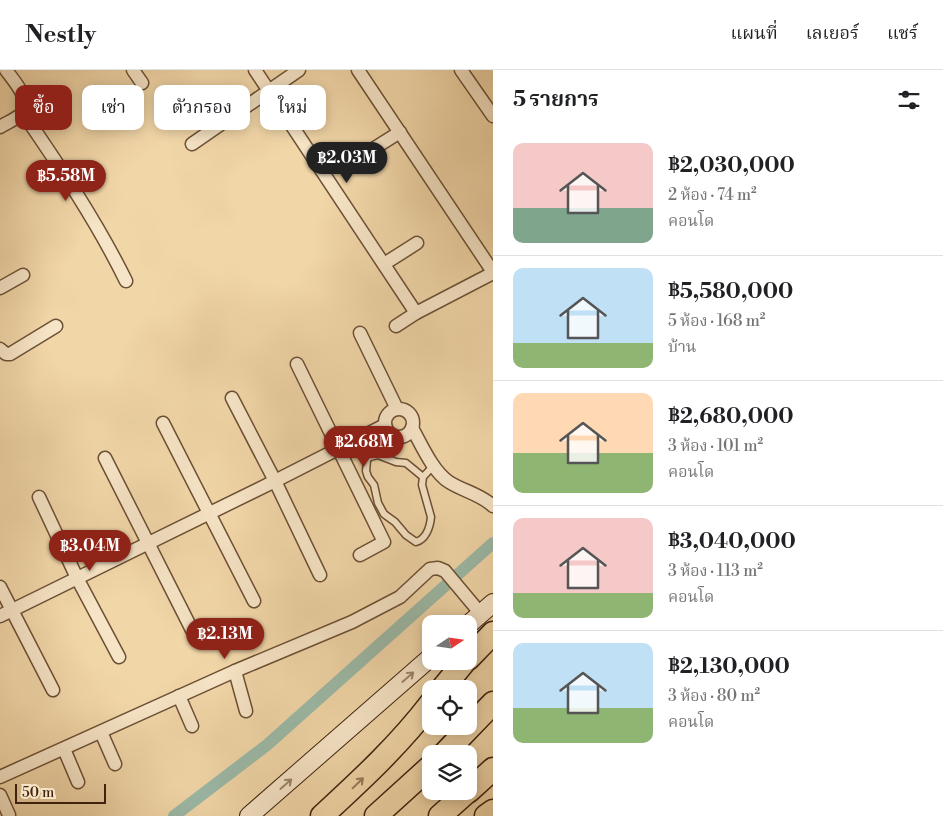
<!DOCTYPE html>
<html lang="th">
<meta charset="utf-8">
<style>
body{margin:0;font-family:"Libre Bodoni","Noto Serif Thai",serif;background:#f6f6f6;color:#202124;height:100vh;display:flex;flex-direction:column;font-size:19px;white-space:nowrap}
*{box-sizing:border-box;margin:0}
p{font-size:16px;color:#757577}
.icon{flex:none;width:28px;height:28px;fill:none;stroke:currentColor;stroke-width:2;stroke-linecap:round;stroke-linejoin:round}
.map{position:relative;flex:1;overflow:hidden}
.panel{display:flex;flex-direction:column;background:#fff;width:450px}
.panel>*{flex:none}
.banner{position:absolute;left:15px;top:15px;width:402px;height:45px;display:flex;gap:10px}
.needle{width:32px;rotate:77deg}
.fabs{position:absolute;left:422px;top:545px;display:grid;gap:10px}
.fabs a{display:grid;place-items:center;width:55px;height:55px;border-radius:10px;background:#fff;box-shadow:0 2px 12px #0003;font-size:25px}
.scale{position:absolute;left:15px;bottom:12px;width:91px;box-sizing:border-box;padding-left:5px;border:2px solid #3f230f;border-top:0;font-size:14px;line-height:18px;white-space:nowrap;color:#3f230f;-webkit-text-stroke:4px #f6e4c6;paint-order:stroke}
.price{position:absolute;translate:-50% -42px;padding:0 11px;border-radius:18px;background:#8f2418;color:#fff;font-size:16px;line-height:32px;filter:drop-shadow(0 1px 2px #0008)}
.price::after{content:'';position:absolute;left:50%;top:30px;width:15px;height:11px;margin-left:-8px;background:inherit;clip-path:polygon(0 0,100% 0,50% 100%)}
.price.on{background:#222;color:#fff}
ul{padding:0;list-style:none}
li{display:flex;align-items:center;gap:15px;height:125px;padding:0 20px}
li+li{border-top:1px solid #e0e0e0}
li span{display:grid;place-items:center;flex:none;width:140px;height:100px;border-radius:10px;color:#555}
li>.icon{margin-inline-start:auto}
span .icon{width:60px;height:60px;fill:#fffc;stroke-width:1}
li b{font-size:21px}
h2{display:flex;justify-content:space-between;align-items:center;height:60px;padding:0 20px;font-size:21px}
.chip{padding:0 18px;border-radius:10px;background:#fff;box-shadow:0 2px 12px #0003;font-size:18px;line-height:45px}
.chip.on{background:#8f2418;color:#fff}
header{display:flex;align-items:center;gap:30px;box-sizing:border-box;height:70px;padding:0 25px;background:#fff;border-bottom:1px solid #e0e0e0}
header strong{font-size:24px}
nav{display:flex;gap:28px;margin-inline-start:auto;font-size:18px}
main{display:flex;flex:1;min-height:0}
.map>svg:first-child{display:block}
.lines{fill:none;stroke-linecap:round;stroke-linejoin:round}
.canal{stroke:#9bb9a7;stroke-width:12}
.service-casing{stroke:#6c5035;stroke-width:9}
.minor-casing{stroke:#6c5035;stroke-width:15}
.secondary-casing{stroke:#3f230f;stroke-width:20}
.motorway-casing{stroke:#3f230f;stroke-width:25}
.service{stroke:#f6e4c6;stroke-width:6}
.minor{stroke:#f6e4c6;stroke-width:12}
.secondary{stroke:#f6e4c6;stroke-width:18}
.motorway{stroke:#f1d6a8;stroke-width:22}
.oneway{stroke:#9a846a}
.oneway2{stroke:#987c5c}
</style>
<header>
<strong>Nestly</strong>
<nav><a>แผนที่</a><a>เลเยอร์</a><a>แชร์</a></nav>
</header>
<main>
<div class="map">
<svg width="493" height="746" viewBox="0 0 493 746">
<rect width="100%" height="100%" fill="#f1d6a8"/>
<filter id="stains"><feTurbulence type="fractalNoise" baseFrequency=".004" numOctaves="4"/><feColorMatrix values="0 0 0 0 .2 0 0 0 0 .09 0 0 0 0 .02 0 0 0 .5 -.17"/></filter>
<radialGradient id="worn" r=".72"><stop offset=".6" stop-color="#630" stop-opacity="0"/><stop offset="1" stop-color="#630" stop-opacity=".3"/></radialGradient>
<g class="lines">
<!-- canal -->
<polyline class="canal" points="174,746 267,675 493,473"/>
<defs>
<path id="service" d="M423,407L406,393L396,392L378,385L370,387L367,390L366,401L368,407L374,415L378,433L384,444L395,452L406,465L416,472C426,469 430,457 431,447L422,415L423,407L434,395"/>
<g id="minor">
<polyline points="133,0 142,13"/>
<polyline points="255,0 416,243"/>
<polyline points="358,0 493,202"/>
<polyline points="461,0 493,46"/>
<path d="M23,43C60,97 97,152 126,211"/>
<path d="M0,57C6,53 19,48 23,42C31,29 13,10 6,0"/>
<polyline points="192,74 299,0"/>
<polyline points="362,86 400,62"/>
<polyline points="384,194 417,173"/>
<polyline points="0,218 23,205"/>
<polyline points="396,256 416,243 493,203"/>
<polyline points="360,263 397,339"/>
<polyline points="0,279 6,284 10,284 56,256"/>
<polyline points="297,294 384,472 360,485"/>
<polyline points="232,328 275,411 320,505"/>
<circle cx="399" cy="353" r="14"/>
<polyline points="163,353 254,531"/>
<path d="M412,358C421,374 433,402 449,412C463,421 480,424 493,436"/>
<polyline points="105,388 192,560"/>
<polyline points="39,427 77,508 119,587"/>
<polyline points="0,517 53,620"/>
<polyline points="0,546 275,411 385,355"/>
<polyline points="235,601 246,641"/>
<polyline points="179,626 192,656"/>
<polyline points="101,662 115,694"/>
<polyline points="64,679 78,712"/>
<polyline points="0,707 235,601 352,552 400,527 430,499 438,498 445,501 481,544"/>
<polyline points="0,725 9,745"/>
</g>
<g id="secondary">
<polyline points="469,554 493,533"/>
<polyline points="249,746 431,587"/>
</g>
<g id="motorway">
<polyline points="469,588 493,563"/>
<polyline points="442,619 465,591"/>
<polyline points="444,684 493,633"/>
<polyline points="469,721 493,699"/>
<path d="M322,746C361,710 399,675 431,633"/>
<polyline points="376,746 431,696"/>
<polyline points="440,746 468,721"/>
<polyline points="486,746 493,741"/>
</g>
</defs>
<!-- service casing -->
<use href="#service" class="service-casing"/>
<!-- minor casing -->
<use href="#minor" class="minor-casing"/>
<!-- secondary casing -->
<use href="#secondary" class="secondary-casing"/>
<!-- motorway casing -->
<use href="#motorway" class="motorway-casing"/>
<!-- service -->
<use href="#service" class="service"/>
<!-- minor -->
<use href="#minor" class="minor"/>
<!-- secondary -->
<use href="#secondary" class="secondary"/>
<!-- motorway -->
<use href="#motorway" class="motorway"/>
</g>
<!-- one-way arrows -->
<defs><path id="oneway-shaft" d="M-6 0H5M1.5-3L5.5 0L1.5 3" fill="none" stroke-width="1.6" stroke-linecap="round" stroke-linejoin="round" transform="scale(1.25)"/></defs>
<g class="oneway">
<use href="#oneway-shaft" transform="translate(408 607) rotate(-41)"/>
<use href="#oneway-shaft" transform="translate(286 714) rotate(-41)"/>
</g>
<use class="oneway2" href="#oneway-shaft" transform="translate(358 713) rotate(-44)"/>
<rect width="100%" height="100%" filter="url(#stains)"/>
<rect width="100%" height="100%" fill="url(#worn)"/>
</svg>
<div class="fabs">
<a><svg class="needle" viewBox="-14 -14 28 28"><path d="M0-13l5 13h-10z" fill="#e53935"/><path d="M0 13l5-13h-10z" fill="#757577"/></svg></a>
<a><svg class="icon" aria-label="locate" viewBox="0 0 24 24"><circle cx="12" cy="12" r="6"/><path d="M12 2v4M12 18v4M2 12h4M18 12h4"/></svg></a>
<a><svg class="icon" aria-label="layers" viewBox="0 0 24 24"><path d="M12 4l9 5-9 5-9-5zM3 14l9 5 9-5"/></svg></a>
</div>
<div class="scale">50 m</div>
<b class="price on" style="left:347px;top:114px">฿2.03M</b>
<b class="price" style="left:66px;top:132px">฿5.58M</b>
<b class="price" style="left:364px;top:398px">฿2.68M</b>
<b class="price" style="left:90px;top:502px">฿3.04M</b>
<b class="price" style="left:225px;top:590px">฿2.13M</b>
<div class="banner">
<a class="chip on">ซื้อ</a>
<a class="chip">เช่า</a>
<a class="chip">ตัวกรอง</a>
<a class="chip">ใหม่</a>
</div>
</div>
<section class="panel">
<h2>5 รายการ<svg class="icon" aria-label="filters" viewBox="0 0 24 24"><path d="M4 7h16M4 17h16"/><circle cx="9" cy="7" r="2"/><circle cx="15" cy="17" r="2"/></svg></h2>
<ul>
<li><span style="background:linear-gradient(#f6c9c9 65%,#7fa58c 0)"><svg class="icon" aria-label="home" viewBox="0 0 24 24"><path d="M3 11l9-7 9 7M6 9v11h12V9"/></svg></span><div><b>฿2,030,000</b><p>2 ห้อง · 74 m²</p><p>คอนโด</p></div></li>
<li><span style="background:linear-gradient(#bfe0f5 75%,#8fb573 0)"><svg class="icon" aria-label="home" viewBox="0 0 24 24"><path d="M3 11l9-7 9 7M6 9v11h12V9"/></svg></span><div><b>฿5,580,000</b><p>5 ห้อง · 168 m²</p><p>บ้าน</p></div></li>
<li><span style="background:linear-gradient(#ffd9b3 60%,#8fb573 0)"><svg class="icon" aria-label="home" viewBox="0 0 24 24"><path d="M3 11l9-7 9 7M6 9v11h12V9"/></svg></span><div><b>฿2,680,000</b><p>3 ห้อง · 101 m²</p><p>คอนโด</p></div></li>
<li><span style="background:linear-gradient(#f6c9c9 75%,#8fb573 0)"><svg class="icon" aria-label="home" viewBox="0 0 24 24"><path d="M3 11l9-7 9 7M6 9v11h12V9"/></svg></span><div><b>฿3,040,000</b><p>3 ห้อง · 113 m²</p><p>คอนโด</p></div></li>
<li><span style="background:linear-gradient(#bfe0f5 65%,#8fb573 0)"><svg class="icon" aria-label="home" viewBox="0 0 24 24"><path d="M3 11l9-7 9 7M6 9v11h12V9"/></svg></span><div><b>฿2,130,000</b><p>3 ห้อง · 80 m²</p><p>คอนโด</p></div></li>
</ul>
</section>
</main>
